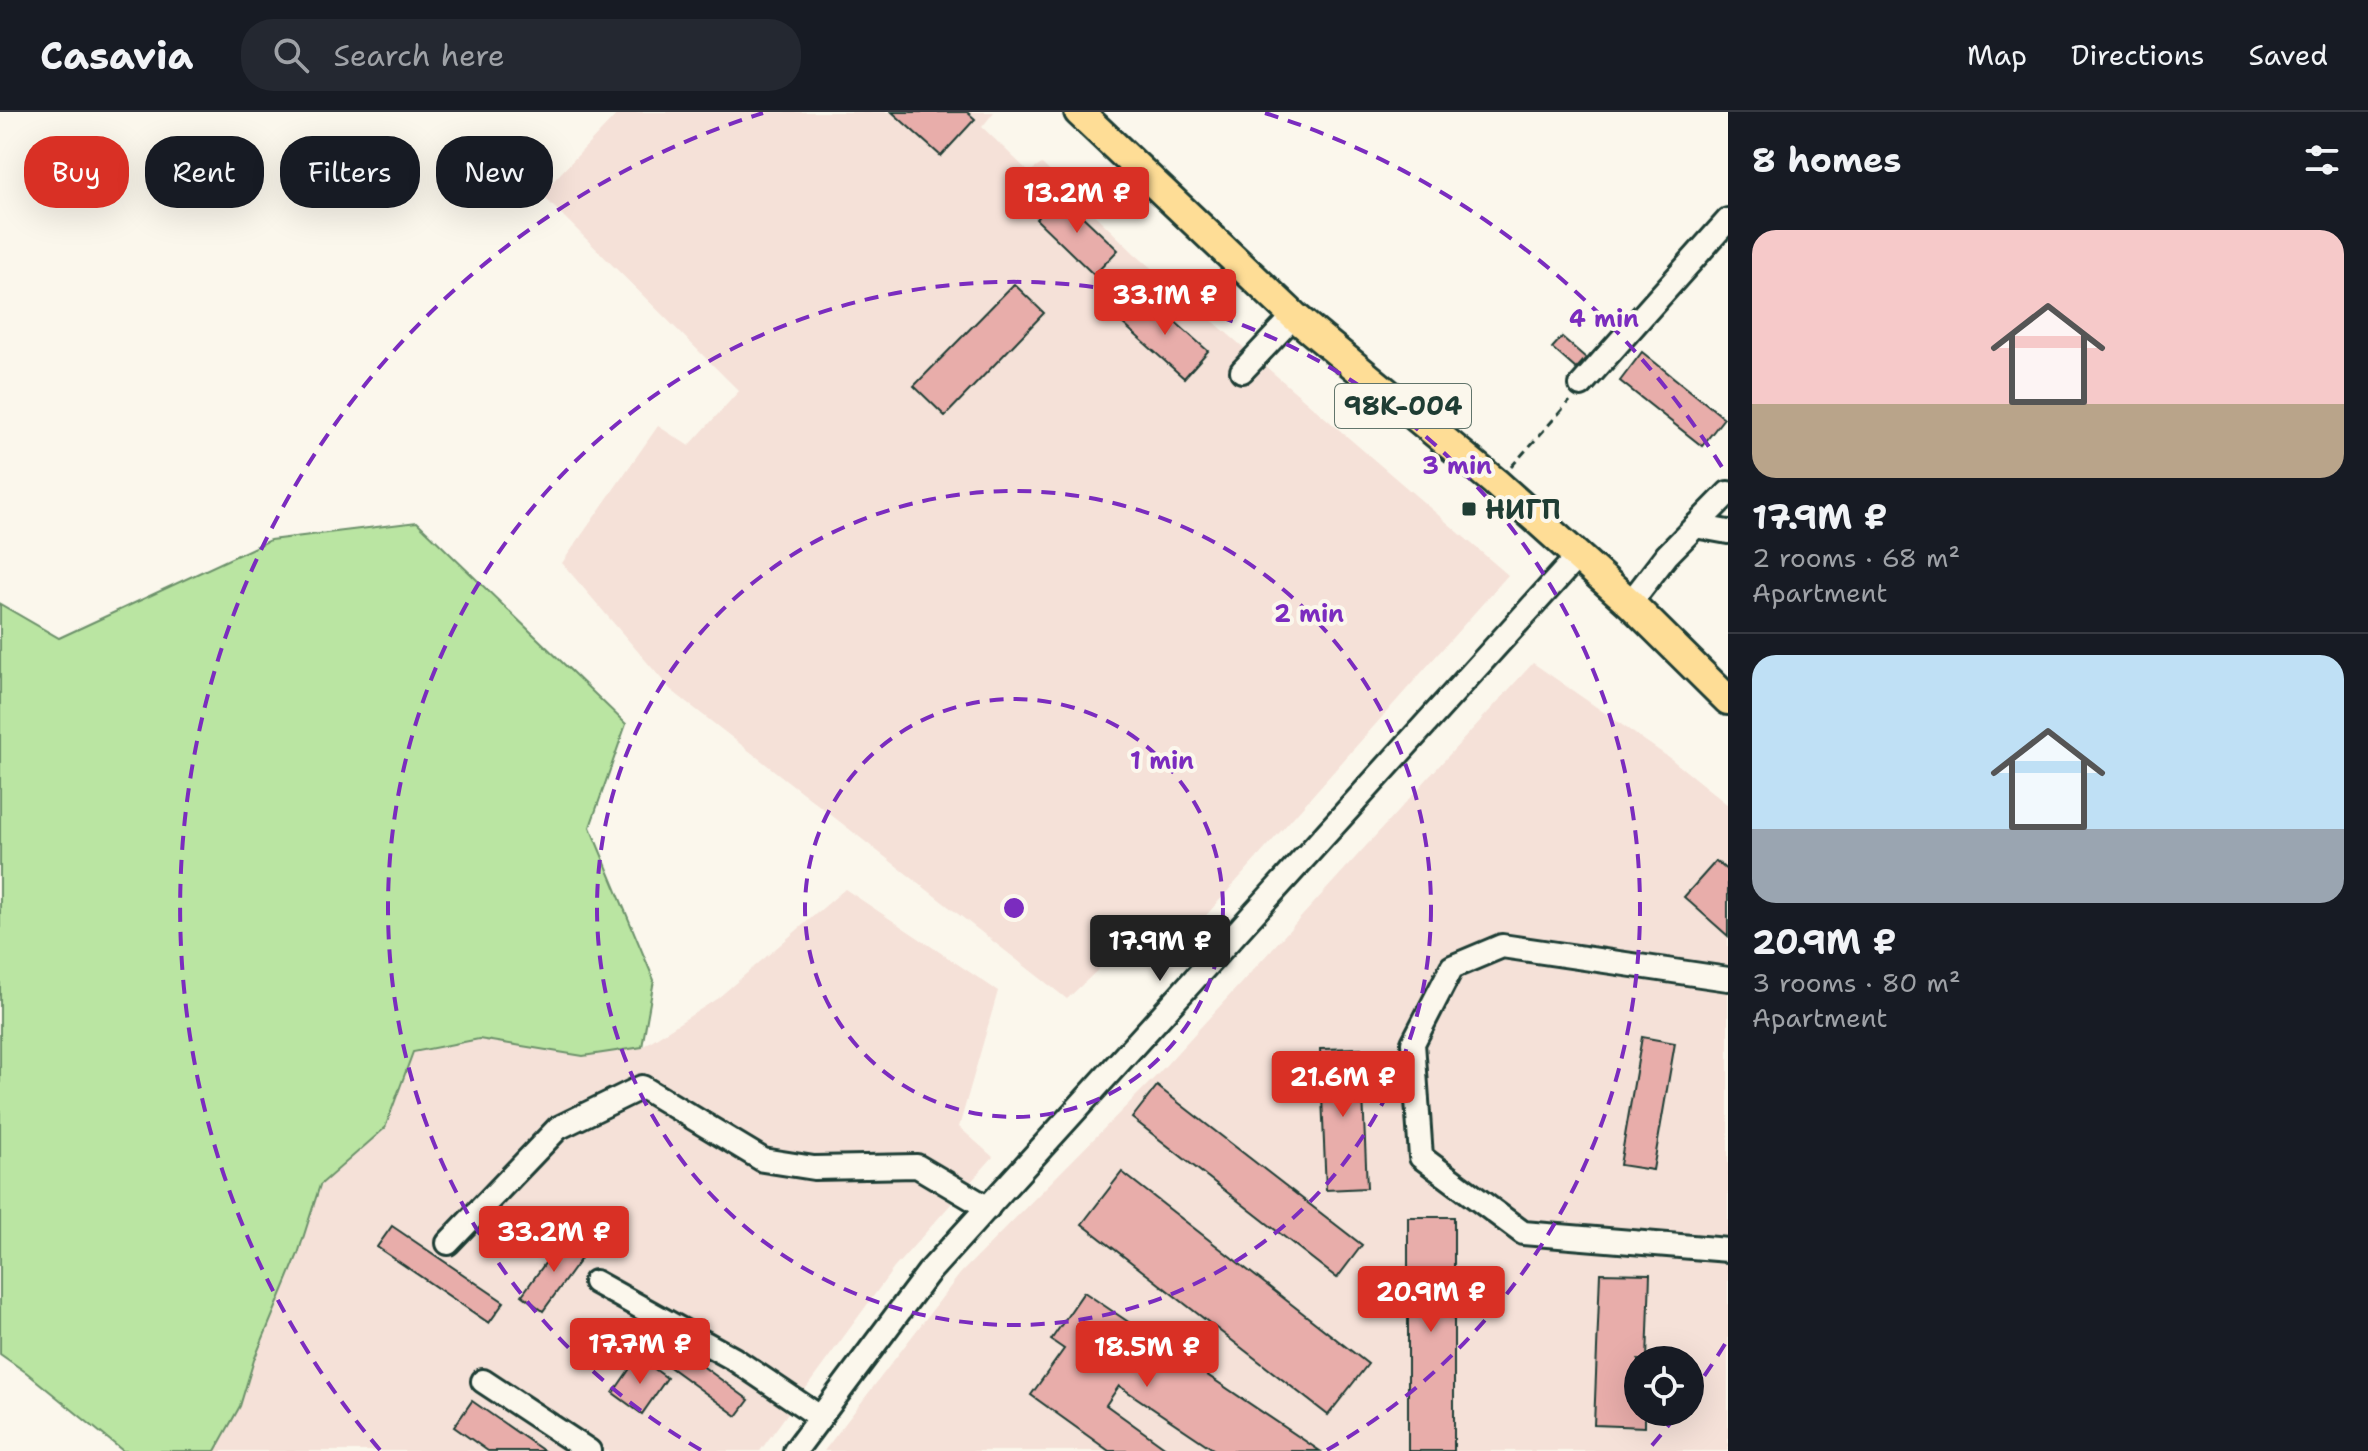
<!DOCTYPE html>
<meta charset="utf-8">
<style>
body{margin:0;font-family:"Shantell Sans",sans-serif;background:#242831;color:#f1f3f6;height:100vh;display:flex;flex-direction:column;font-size:30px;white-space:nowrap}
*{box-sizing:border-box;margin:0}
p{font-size:26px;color:#9ea1a6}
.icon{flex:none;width:44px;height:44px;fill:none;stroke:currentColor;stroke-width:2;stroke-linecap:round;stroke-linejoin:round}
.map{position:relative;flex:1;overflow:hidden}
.drawer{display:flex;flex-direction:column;background:#171b24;width:640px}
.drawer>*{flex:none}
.banner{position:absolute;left:24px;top:24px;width:760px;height:72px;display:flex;gap:16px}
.tools{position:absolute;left:1624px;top:1234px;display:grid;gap:16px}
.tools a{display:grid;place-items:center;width:80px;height:80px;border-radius:50%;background:#171b24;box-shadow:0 8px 32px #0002;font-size:40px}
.price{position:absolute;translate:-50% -68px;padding:0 18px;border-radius:8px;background:#d93025;color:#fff;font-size:26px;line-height:52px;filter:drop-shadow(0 2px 4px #0008)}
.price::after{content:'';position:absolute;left:50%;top:48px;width:24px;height:18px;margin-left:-12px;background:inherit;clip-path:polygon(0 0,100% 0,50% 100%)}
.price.on{background:#222;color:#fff}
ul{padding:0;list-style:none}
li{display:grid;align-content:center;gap:16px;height:424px;padding:0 24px}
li+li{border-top:2px solid #363941}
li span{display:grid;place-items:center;height:248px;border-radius:24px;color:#555}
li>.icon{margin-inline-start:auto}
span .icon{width:144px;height:144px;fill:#fffc;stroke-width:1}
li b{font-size:34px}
h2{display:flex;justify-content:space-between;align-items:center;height:96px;padding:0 24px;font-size:34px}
.chip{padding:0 28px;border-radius:32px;background:#171b24;box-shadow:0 8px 32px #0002;font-size:28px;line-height:72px}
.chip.on{background:#d93025;color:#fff}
header{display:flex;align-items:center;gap:48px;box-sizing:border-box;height:112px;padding:0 40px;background:#171b24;border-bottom:2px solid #363941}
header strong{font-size:38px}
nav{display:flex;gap:44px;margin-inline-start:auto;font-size:28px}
.search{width:560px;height:72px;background:#242831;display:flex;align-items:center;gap:20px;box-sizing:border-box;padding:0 28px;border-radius:32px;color:#9ea1a6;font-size:30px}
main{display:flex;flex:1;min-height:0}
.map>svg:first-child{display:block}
.built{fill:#f5e1d8;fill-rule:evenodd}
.green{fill:#bae5a2;stroke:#6c916b;stroke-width:2}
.building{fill:#e8adaa;stroke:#1f3d34;stroke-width:2}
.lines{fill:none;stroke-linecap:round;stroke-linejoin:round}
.minor-casing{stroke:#1f3d34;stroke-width:28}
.major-casing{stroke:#1f3d34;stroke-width:34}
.path{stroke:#1f3d34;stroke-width:3;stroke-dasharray:8 6;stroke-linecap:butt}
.minor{stroke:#fbf7ec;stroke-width:22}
.major{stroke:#fedd96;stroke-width:28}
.ring{fill:none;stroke:#7b2cbf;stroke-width:4;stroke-dasharray:14 10}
.poi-dot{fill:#1f3d34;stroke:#fbf7ec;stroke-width:3}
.labels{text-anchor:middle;stroke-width:8;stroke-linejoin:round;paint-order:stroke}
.shield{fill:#fbf7ec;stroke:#61756b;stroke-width:2}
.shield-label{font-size:26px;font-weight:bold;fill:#1f3d34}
.poi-label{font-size:28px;font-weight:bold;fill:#1f3d34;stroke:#fbf7ec;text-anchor:start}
.centre{fill:#7b2cbf;stroke:#fbf7ec;stroke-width:4}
.ring-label{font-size:24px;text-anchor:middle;font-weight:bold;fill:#7b2cbf;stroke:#fbf7ec;stroke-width:8;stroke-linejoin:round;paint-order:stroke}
</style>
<header>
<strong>Casavia</strong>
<div class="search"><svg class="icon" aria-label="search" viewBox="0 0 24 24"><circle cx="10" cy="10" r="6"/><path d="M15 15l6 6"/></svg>Search here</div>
<nav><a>Map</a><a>Directions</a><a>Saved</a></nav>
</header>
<main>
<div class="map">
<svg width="1728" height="1339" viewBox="0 0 1728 1339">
<rect width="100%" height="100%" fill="#fbf7ec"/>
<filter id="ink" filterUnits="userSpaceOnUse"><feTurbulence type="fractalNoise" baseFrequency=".0125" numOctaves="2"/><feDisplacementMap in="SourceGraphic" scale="16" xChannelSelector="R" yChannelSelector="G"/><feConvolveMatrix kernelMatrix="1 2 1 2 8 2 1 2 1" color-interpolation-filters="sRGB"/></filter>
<g filter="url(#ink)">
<!-- built -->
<g class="built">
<polygon points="619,0 994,0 982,15 1029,60 1042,52 1135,142 1508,463 1170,844 1135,823 1067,887 671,578 562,451 658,314 689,334 739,279 541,82"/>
<path d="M1533,551L1671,647L1728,693V1339H824L960,1162L1157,963ZM1638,1248H1690V1300H1638Z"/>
<polygon points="845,777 998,879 959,1015 993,1045 894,1156 760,1339 215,1339 240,1294 254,1248 298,1142 320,1073 385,1017 413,940 479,927 583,944 642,935 718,886"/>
</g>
<!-- green -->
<polygon class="green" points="417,410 626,612 590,715 654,868 642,935 583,944 479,927 413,940 385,1016 320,1073 298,1142 254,1248 240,1294 215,1339 123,1339 27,1261 0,1242 0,492 59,526 270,428"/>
<!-- building -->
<g class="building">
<polygon points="892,0 967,0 975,7 941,44"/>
<polygon points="1059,82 1118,138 1094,163 1036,107"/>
<polygon points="1014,172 1044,201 945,304 914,274"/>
<polygon points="1146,184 1208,239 1184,266 1122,211"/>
<polygon points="1562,225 1586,246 1576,257 1552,236"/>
<polygon points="1642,240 1724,306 1702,334 1620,269"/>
<polygon points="1716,749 1728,759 1728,824 1684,785"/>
<polygon points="1642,925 1675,931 1653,1058 1620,1053"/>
<polygon points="1361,936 1367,1076 1326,1078 1320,937"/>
<polygon points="1157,974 1362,1133 1337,1166 1132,1006"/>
<polygon points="1122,1060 1368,1252 1328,1303 1082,1112"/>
<rect x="1408" y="1105" width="46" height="234"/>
<polygon points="392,1114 504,1190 489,1211 377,1135"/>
<polygon points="564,1125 585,1141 543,1199 522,1183"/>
<polygon points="1600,1161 1650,1162 1647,1248 1638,1248 1638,1300 1645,1300 1645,1315 1594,1313"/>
<polygon points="1084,1180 1320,1339 1216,1339 1119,1274 1106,1293 1170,1339 1109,1339 1031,1283 1064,1237 1051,1228"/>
<polygon points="679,1237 749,1288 737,1304 667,1253"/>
<polygon points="638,1245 667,1266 642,1302 613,1281"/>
<polygon points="472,1289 544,1339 488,1339 454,1315"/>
</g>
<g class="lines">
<defs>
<g id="minor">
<polyline points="1242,259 1294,204"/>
<polyline points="1581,273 1728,108"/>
<polyline points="1695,414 1728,420"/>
<polyline points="1630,491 1667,443 1728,381"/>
<polyline points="1728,867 1502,834 1452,855 1413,931 1421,1045 1523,1121 1728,1138"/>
<polyline points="448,1131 558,1016 642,975 763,1048 814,1056 917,1054 988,1096"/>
<polyline points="595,1170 734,1247 820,1305"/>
<polyline points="483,1269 589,1339"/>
<polyline points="795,1339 928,1161 1576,446"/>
</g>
<polyline id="major" points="1079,0 1294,204 1495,370 1630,491 1728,588"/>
</defs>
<!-- minor casing -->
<use href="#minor" class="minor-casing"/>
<!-- major casing -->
<use href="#major" class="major-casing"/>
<!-- path -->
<polyline class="path" points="1511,355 1570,289"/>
<!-- minor -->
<use href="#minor" class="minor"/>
<!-- major -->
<use href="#major" class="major"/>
</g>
</g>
<!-- distance rings -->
<g class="ring">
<circle cx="1014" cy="796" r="209"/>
<circle cx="1014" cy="796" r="417"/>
<path d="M701 1338A626 626 0 1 1 1327 1338"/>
<path d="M1725 1232A834 834 0 0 1 1693 1280M1676 1304A834 834 0 0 1 1648 1338M380 1338A834 834 0 0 1 763 1M1265 1A834 834 0 0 1 1725 360"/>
</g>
<!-- markers -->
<rect class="poi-dot" x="1461" y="389" width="16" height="16" rx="4"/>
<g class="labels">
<!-- shield labels -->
<rect class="shield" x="1335" y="272" width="136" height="44" rx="6"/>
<g class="shield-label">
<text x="1403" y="303">98К-004</text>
</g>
<!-- poi labels -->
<g class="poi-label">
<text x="1485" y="407">НИГП</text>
</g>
</g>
<circle cx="1014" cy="796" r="12" class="centre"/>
<g class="ring-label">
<text x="1604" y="215">4 min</text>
<text x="1457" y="362">3 min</text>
<text x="1309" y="510">2 min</text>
<text x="1162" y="657">1 min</text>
</g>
</svg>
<div class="tools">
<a><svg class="icon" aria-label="locate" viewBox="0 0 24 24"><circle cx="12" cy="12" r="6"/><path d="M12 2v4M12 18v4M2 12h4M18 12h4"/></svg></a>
</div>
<b class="price" style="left:1077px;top:123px">13.2M ₽</b>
<b class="price" style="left:1165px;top:225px">33.1M ₽</b>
<b class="price on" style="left:1160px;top:871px">17.9M ₽</b>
<b class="price" style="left:1343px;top:1007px">21.6M ₽</b>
<b class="price" style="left:554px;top:1162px">33.2M ₽</b>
<b class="price" style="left:1431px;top:1222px">20.9M ₽</b>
<b class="price" style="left:640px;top:1274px">17.7M ₽</b>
<b class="price" style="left:1147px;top:1277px">18.5M ₽</b>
<div class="banner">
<a class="chip on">Buy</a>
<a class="chip">Rent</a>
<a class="chip">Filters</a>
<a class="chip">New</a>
</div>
</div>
<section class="drawer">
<h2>8 homes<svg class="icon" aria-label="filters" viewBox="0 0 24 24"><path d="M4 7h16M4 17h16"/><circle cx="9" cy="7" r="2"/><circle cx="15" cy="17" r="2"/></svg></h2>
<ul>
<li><span style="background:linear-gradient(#f6c9c9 70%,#b9a48a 0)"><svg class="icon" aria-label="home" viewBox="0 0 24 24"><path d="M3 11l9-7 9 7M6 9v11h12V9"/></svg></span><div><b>17.9M ₽</b><p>2 rooms · 68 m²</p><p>Apartment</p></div></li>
<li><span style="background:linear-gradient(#bfe0f5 70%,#9aa5b1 0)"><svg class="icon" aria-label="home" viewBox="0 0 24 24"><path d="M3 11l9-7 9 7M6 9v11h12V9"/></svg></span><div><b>20.9M ₽</b><p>3 rooms · 80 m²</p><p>Apartment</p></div></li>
</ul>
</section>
</main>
